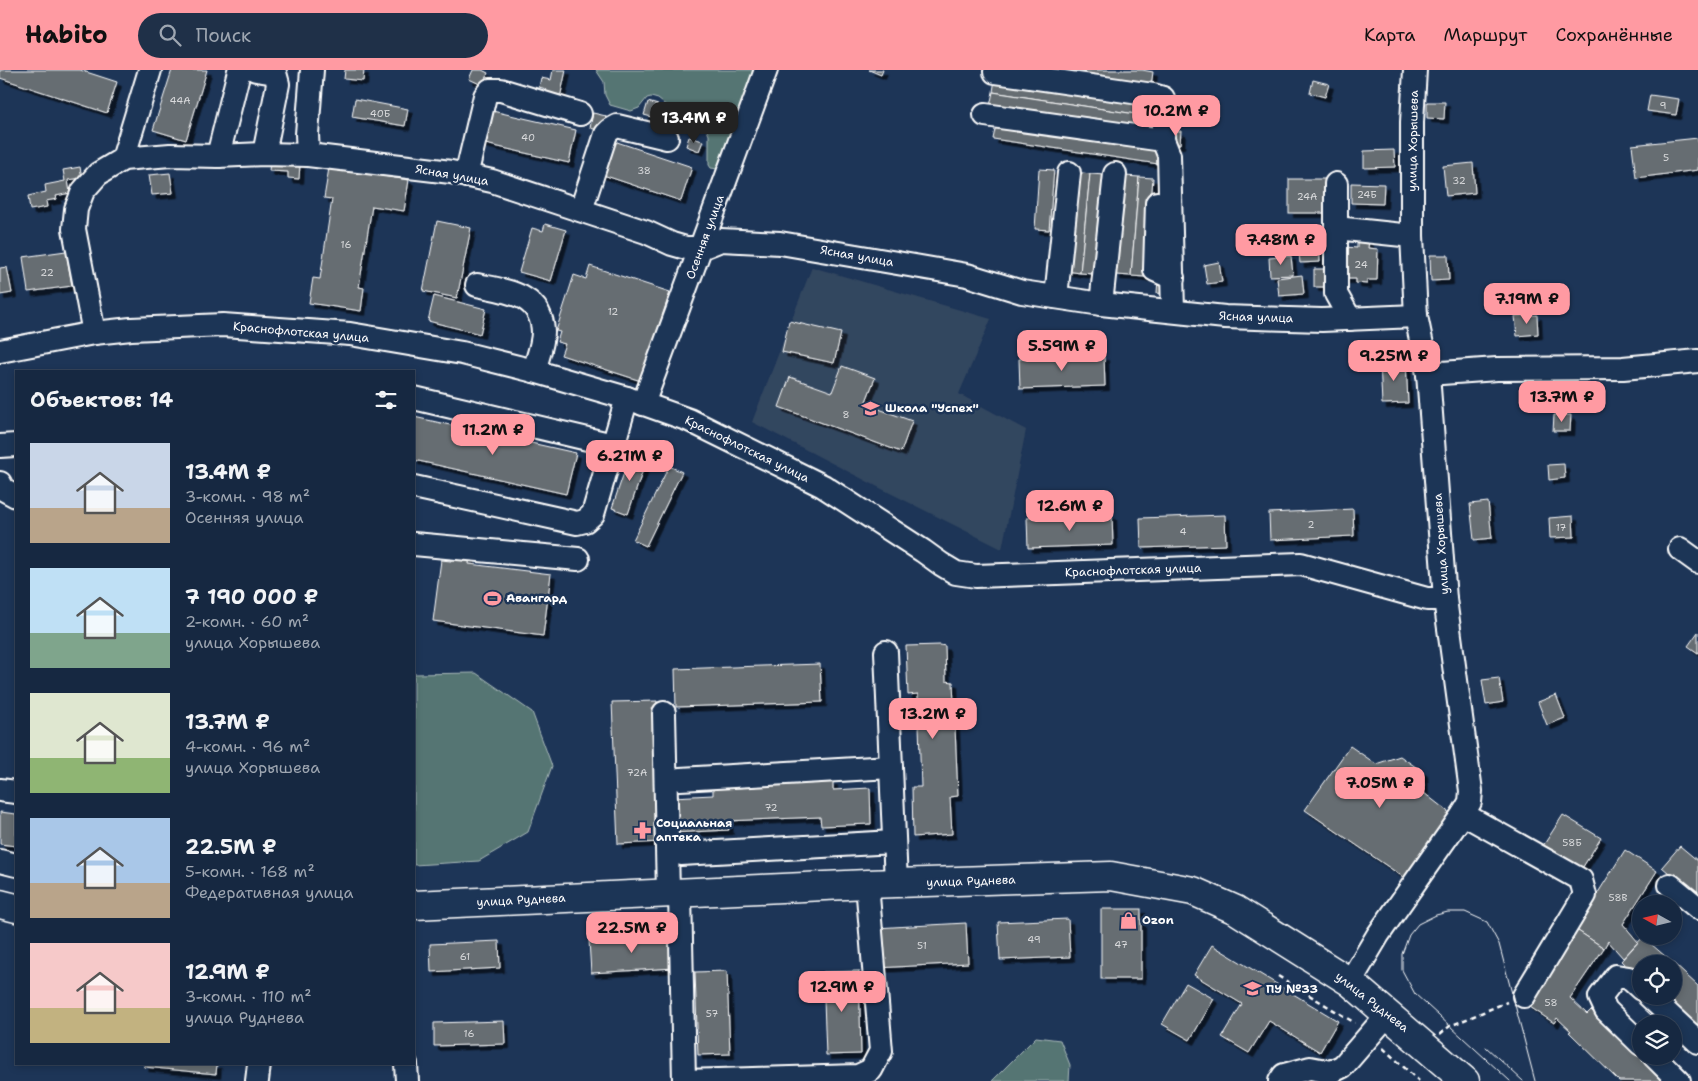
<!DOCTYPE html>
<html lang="ru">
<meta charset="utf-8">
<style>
body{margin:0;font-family:"Shantell Sans",sans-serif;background:#1f3048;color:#f1f3f6;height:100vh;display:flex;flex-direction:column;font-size:19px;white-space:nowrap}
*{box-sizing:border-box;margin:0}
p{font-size:16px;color:#9ea6b1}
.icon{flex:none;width:28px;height:28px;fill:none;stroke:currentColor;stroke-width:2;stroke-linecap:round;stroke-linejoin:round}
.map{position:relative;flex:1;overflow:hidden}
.panel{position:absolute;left:15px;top:300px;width:400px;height:695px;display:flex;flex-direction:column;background:#162841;border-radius:0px;box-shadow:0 2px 8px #0003,0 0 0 1px #35445a}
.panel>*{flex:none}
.needle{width:32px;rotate:278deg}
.buttons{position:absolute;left:1632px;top:825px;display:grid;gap:10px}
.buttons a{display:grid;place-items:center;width:50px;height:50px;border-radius:50%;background:#162841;box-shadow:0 2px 8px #0003,0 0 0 1px #35445a;font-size:25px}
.price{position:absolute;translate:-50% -42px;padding:0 11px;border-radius:10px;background:#ff9aa2;color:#111;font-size:16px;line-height:32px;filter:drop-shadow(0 1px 2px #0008)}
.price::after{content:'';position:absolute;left:50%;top:30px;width:15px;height:11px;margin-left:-8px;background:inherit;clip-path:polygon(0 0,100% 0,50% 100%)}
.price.current{background:#222;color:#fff}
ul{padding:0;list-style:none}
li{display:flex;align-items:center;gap:15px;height:125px;padding:0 15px}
li span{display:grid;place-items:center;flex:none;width:140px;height:100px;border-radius:0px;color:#555}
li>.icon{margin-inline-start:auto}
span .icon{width:60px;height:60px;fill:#fffc;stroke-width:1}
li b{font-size:21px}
h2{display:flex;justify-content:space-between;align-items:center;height:60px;padding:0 15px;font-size:21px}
header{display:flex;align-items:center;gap:30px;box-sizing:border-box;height:70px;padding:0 25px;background:#ff9aa2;color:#111}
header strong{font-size:24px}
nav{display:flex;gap:28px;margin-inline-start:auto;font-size:18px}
.search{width:350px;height:45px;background:#1f3048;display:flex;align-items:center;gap:12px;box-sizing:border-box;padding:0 18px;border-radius:28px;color:#9ea6b1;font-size:19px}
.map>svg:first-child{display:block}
.built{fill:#33465f}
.green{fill:#557573;stroke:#aabab9}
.building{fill:#666d72;stroke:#fff;filter:url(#shadow)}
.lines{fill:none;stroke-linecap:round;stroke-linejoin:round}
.minor-casing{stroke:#fff;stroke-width:26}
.major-casing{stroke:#fff;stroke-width:31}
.path{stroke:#fff;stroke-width:2.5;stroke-dasharray:5 4;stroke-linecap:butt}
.minor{stroke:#1d3557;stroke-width:22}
.major{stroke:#1d3557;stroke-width:28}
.tram{stroke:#fff;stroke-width:1}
.labels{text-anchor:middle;stroke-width:5;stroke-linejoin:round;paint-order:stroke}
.number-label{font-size:10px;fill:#d9dadc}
.street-label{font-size:12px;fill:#fff;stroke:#1d3557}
.poi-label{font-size:12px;font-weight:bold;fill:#fff;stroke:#1d3557;text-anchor:start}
</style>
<header>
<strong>Habito</strong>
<div class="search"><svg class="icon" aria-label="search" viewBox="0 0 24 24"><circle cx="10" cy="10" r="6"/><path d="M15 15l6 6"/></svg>Поиск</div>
<nav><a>Карта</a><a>Маршрут</a><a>Сохранённые</a></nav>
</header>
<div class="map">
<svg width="1698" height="1011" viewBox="0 0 1698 1011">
<defs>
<filter id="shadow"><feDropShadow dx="4.5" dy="4.5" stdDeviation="0" flood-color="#0009"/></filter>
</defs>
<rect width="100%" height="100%" fill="#1d3557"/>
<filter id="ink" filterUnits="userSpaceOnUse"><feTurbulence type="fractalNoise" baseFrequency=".02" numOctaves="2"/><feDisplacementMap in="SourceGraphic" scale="10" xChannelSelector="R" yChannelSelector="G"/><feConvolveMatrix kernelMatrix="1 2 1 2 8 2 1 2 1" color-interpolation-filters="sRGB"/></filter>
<g filter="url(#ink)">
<!-- built -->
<polygon class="built" points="812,197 991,249 959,324 1026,360 1002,479 878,417 752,352"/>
<!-- green -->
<g class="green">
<polygon points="596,0 758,0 718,99 711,98 709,95 709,65 699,44 691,39 668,37 658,29 651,27 647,28 639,38 631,41 610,35 605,25 604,12"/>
<polygon points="476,603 532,642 552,696 528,762 479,791 414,795 414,604"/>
<polygon points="1036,967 1060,970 1070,995 1069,1011 992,1011"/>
</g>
<!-- building -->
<g class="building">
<polygon points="0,0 80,0 117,12 107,43 0,8"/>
<polygon points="172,0 207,0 186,70 153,60"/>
<polygon points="345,0 364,0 363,11 344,9"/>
<polygon points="473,0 482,0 488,3 482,15 469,9"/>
<polygon points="553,0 566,0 560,28 544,27 546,19 539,17 541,8 551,10"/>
<polygon points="869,0 883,0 881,5"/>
<polygon points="1049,0 1142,0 1153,2 1151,16"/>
<polygon points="995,9 1157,35 1155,47 993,22"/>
<polygon points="1313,10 1329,14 1325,27 1310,23"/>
<polygon points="993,22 1155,47 1153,61 990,36"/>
<polygon points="1650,25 1679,29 1676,45 1647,41"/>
<polygon points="355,29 408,39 405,56 352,47"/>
<polygon points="648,32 658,35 655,48 644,45"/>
<polygon points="1427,32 1445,32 1444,49 1427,48"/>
<polygon points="488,40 576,60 569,93 481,73"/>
<polygon points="593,43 606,46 602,61 590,58"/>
<polygon points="996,55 1160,80 1158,94 993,69"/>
<polygon points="1171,61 1181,61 1180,74 1171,74"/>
<polygon points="689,67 703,71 699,81 686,76"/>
<polygon points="1698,68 1698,100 1636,108 1632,75"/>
<polygon points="608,69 692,97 681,131 597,103"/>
<polygon points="1394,80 1395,97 1364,98 1364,81"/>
<polygon points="270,91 300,94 299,109 288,108 288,102 269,101"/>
<polygon points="1473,93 1475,123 1446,126 1443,96"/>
<polygon points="80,97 82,108 68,110 70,123 56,126 57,129 46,131 47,137 30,140 28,126 46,122 45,115 65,111 63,100"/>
<polygon points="329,98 409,110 404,141 372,136 359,217 364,218 361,241 309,233 313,208 320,209 332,129 324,128"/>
<polygon points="1039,99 1054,100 1049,160 1035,159"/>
<polygon points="1076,102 1090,104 1080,203 1066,201"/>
<polygon points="170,103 173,123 152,125 149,105"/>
<polygon points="1090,104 1105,105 1094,204 1080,203"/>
<polygon points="1125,106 1139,107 1131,206 1116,205"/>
<polygon points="1139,107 1153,108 1145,207 1131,206"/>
<rect x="1289" y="109" width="36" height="34"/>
<polygon points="1351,113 1384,114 1383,134 1351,133"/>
<polygon points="437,151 471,158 457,228 423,221"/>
<polygon points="545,154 566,160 551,211 519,202 532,158 543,161"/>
<polygon points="1290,158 1290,182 1273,182 1272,159"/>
<polygon points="1357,170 1369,171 1368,178 1378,179 1377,210 1367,210 1367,214 1356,213 1356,209 1344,209 1345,177 1357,178"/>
<polygon points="1319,171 1320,192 1300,193 1298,172"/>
<polygon points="66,181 72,216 28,222 23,187"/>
<polygon points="1430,185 1448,185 1449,210 1431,211"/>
<polygon points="1291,186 1293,205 1270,206 1269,188"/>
<polygon points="1219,192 1222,212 1207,214 1204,195"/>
<polygon points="590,196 670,222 641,311 561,285 565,274 557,272 560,262 556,261 574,205 586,209"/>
<polygon points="7,197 12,223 0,225 0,198"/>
<polygon points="1314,199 1329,199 1330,217 1314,217"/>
<polygon points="1302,205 1304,224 1279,226 1277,208"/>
<polygon points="1158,208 1166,224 1157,223"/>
<polygon points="434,226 486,239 480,264 428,251"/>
<polygon points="1537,245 1538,264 1517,266 1515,246"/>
<polygon points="789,251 841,263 834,293 782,282"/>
<polygon points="1104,286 1105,316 1020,319 1019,289"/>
<polygon points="1406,290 1408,333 1382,334 1380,291"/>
<polygon points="842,296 875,308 865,334 912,351 901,382 779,337 790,307 832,322"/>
<polygon points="1554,345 1571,345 1570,361 1553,361"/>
<polygon points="414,347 576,383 566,424 414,390"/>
<polygon points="632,379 648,385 628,444 612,438"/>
<polygon points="1564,394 1565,408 1549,410 1548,395"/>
<polygon points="669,396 682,402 646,476 633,470"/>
<polygon points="1488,432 1492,468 1474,470 1470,434"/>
<polygon points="1353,439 1354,466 1270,470 1269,443"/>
<polygon points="1112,445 1113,475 1028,478 1027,448"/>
<polygon points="1225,445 1226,475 1141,478 1140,448"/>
<polygon points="1573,446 1574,467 1550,468 1549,448"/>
<polygon points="452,480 470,483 469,494 551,504 543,566 433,551 441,490 451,491"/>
<polygon points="1698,562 1698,583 1688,576"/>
<polygon points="940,575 945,576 946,611 953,612 958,726 950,727 952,764 913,767 912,717 921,717 918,624 908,625 906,576"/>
<polygon points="820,594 822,632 676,637 675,599"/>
<polygon points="1499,608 1503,632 1486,635 1482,610"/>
<polygon points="1556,625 1565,648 1547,655 1538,632"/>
<polygon points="657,631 662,772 618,774 612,632"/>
<polygon points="1350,676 1376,694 1400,686 1423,702 1424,723 1451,744 1406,809 1305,740"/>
<polygon points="833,711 833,720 870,718 871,754 821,756 820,747 728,751 729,760 673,763 672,727 713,725 713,716"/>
<polygon points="0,742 16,744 16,776 0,774"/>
<polygon points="1563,745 1601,768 1581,800 1543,776"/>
<polygon points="1680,776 1698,791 1698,828 1662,797"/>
<polygon points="1625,780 1657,801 1623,854 1638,872 1623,888 1608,871 1604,878 1575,859"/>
<rect x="1101" y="839" width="40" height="70"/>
<polygon points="1068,849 1070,887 1000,890 998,852"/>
<polygon points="966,853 968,893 877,898 875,858"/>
<polygon points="1575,859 1604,878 1570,928 1587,944 1591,940 1665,1011 1619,1011 1569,962 1571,961 1557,948 1554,953 1527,935"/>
<polygon points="672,865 674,898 591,903 589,870"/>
<polygon points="1643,867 1674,894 1641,894 1641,910 1621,891"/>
<polygon points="499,871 500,898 431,902 430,874"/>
<polygon points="1212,875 1338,951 1320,982 1269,951 1249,983 1222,967 1242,934 1194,905"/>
<polygon points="1674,894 1698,916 1698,961 1660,926 1674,926"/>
<polygon points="727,901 730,984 698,985 695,902"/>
<polygon points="859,901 861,984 826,985 823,902"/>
<polygon points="1186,913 1214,929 1190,970 1162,954"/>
<polygon points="504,951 505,974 434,976 434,953"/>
<polygon points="145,994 217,994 216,1004 144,997"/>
</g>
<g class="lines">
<defs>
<g id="minor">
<polyline points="256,0 275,3 278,14 264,84"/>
<polyline points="995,2 1153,25 1163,28 1163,70 1169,85 1173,241"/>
<polyline points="985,45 1163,70"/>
<polyline points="308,85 307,64 312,0"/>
<polyline points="218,86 239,1 242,0"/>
<polyline points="123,89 150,0"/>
<polyline points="466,106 485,26 490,20 501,20 580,44"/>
<polyline points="1336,114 1336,224 1350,249"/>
<polyline points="1157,133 1155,200 1173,208"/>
<polyline points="581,140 606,64 610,60 617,56 667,68"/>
<polyline points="1336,158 1412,166"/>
<path d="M477,215C506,221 542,224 543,262C543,275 537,289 534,301"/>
<polyline points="1056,227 1069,103"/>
<polyline points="1101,234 1115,104"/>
<polyline points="94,263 74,159 76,139 83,121 98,104 123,89 170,85 218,86 264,84 308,85 451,102 492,111 646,162 672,174 686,178 701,178 721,170 780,173 967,205 1022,222 1101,234 1225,247 1322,250 1416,246"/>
<polyline points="0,281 94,263 131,259 223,255 350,264 462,283 534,301 627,328 689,350 823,416 923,481 941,494 956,503 976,506 1301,494 1427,529 1445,529"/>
<polyline points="1428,304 1497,299 1623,298 1698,291"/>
<polyline points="414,328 613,375"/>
<polyline points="643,334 766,0"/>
<polyline points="0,376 16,375"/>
<polyline points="0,413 3,419 16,426"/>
<polyline points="414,417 577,453 585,451 593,444 627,328"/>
<polyline points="414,474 578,489"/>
<polyline points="1680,479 1698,492"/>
<polyline points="886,582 896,813"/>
<polyline points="664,643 668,823"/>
<polyline points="680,709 891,697"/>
<polyline points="0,720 16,722"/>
<polyline points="1463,744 1581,810 1585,825 1524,926"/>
<polyline points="681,784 894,772"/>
<polyline points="0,791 16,795"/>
<polyline points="1670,815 1698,838"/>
<polyline points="680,823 684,1011"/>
<polyline points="1350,912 1378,865 1463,744 1470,732 1471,721 1445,529 1428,304 1416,246 1412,166 1412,52 1415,0"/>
<polyline points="1641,919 1629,908 1616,906 1600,927 1606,940 1641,974"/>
<polyline points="1649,926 1698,972"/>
<polyline points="1654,986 1679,1011"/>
<polyline points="406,994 407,1011"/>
<polyline points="257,1011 259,994"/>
<polyline points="684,1011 858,1006 871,1000 881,981 867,814"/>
<polyline points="1280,1011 1284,1005 1310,998 1331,1002 1343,996 1388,944"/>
</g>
<g id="major">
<polyline points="0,834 16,838"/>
<polyline points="414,835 867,814 1111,806 1193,821 1236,840 1350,912 1465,1011"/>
</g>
</defs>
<!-- minor casing -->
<use href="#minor" class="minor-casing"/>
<!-- major casing -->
<use href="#major" class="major-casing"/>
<!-- path -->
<g class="path">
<polyline points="1278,906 1355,953"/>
<polyline points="1440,964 1450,956 1507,932"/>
<polyline points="1383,978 1419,1011"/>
</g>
<!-- minor -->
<use href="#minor" class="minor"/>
<!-- major -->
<use href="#major" class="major"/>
<!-- tram -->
<g class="tram">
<polyline points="1486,977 1523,1011"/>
<polyline points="1510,1011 1415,924 1402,900 1402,884 1409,865 1418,854 1436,845 1448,842 1465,842 1487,852 1499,874 1535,1011"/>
</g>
</g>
</g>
<!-- icons -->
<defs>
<symbol id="school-bare" viewBox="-9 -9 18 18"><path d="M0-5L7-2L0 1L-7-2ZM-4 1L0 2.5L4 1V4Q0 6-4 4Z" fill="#ff9aa2" stroke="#1d3557" stroke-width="2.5" paint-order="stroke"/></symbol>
<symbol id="stadium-bare" viewBox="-9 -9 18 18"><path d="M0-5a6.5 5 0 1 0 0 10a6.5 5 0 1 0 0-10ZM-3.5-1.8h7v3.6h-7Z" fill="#ff9aa2" stroke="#1d3557" stroke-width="2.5" paint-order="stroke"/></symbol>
<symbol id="pharmacy-bare" viewBox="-9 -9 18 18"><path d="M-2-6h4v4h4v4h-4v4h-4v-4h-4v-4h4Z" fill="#ff9aa2" stroke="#1d3557" stroke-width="2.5" paint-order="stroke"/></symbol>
<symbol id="shop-bare" viewBox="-9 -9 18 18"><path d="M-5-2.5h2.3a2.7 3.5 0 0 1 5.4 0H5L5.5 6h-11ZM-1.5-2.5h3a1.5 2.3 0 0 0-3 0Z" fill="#ff9aa2" stroke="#1d3557" stroke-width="2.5" paint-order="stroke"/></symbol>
<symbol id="university-bare" viewBox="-9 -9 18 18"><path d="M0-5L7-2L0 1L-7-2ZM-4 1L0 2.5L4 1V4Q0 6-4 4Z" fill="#ff9aa2" stroke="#1d3557" stroke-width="2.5" paint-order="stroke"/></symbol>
</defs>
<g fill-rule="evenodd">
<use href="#school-bare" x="858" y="326" width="25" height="25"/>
<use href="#stadium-bare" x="480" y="516" width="25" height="25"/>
<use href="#pharmacy-bare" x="630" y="748" width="25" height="25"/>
<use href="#shop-bare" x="1116" y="838" width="25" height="25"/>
<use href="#university-bare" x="1240" y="906" width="25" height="25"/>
</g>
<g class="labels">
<!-- number labels -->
<g class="number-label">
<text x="180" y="34">44А</text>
<text x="1663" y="39">9</text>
<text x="380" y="47">40Б</text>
<text x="528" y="71">40</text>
<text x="1666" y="91">5</text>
<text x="644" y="104">38</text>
<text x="1459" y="114">32</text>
<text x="1367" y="128">24Б</text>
<text x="1307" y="130">24А</text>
<text x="346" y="178">16</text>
<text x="1361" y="198">24</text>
<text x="47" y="206">22</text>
<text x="613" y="245">12</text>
<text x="846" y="348">8</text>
<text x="1311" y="458">2</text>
<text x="1561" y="461">17</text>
<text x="1183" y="465">4</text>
<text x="637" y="706">72А</text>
<text x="771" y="741">72</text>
<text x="1572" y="776">58Б</text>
<text x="1618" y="831">58В</text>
<text x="1034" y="873">49</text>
<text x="1121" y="878">47</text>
<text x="922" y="879">51</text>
<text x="465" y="890">61</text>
<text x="1551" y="936">58</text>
<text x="712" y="947">57</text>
<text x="469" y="967">16</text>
</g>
<!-- street labels -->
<g class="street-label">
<text transform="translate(1413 71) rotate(-89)" y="4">улица Хорышева</text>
<text transform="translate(452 105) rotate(10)" y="4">Ясная улица</text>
<text transform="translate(705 167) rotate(-70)" y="4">Осенняя улица</text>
<text transform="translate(857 186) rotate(10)" y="4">Ясная улица</text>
<text transform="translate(1256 247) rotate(2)" y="4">Ясная улица</text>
<text transform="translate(301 262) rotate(5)" y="4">Краснофлотская улица</text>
<text transform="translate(747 379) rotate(26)" y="4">Краснофлотская улица</text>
<text transform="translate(1441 474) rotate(-94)" y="4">улица Хорышева</text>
<text transform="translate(1133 500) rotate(-2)" y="4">Краснофлотская улица</text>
<text transform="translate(971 811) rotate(-2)" y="4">улица Руднева</text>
<text transform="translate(521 830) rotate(-3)" y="4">улица Руднева</text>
<text transform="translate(1372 932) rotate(38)" y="4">улица Руднева</text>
</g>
<!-- poi labels -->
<g class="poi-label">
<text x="885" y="342">Школа "Успех"</text>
<text x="506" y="532">Авангард</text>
<text x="656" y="757">Социальная<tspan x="656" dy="14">аптека</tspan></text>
<text x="1142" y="854">Ozon</text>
<text x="1266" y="923">ПУ №33</text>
</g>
</g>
</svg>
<div class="buttons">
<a><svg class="needle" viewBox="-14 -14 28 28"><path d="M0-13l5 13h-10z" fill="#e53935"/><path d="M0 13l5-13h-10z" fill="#9ea6b1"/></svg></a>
<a><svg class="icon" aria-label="locate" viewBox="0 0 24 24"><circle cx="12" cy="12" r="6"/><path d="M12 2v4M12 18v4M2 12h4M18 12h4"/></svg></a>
<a><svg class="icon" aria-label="layers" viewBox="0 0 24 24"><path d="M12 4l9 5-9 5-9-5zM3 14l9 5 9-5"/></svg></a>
</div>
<b class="price" style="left:1176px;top:67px">10.2M ₽</b>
<b class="price current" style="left:694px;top:74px">13.4M ₽</b>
<b class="price" style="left:1281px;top:196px">7.48M ₽</b>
<b class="price" style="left:1527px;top:255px">7.19M ₽</b>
<b class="price" style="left:1062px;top:302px">5.59M ₽</b>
<b class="price" style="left:1394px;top:312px">9.25M ₽</b>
<b class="price" style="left:1562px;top:353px">13.7M ₽</b>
<b class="price" style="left:493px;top:386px">11.2M ₽</b>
<b class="price" style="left:630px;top:412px">6.21M ₽</b>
<b class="price" style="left:1070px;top:462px">12.6M ₽</b>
<b class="price" style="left:933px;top:670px">13.2M ₽</b>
<b class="price" style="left:1380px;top:739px">7.05M ₽</b>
<b class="price" style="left:632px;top:884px">22.5M ₽</b>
<b class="price" style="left:842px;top:943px">12.9M ₽</b>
<section class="panel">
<h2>Объектов: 14<svg class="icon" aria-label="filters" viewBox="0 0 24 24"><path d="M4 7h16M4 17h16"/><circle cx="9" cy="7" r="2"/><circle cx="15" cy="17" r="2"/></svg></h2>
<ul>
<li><span style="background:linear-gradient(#c9d6e8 65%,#b9a48a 0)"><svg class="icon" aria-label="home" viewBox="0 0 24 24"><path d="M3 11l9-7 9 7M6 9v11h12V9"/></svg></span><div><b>13.4M ₽</b><p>3-комн. · 98 m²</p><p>Осенняя улица</p></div></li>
<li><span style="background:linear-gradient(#bfe0f5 65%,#7fa58c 0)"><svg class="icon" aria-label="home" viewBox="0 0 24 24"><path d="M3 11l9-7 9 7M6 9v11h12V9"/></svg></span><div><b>7 190 000 ₽</b><p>2-комн. · 60 m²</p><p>улица Хорышева</p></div></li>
<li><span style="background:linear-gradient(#dfe7d0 65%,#8fb573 0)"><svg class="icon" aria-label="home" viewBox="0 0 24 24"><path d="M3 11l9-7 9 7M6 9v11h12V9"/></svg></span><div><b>13.7M ₽</b><p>4-комн. · 96 m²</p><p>улица Хорышева</p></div></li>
<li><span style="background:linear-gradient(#a9c7e8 65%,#b9a48a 0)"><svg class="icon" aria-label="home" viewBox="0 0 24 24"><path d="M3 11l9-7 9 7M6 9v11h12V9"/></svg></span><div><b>22.5M ₽</b><p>5-комн. · 168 m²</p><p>Федеративная улица</p></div></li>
<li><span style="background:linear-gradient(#f6c9c9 65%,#c2b280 0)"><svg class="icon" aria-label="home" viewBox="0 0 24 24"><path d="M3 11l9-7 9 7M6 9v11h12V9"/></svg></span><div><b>12.9M ₽</b><p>3-комн. · 110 m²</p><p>улица Руднева</p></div></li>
</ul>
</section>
</div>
